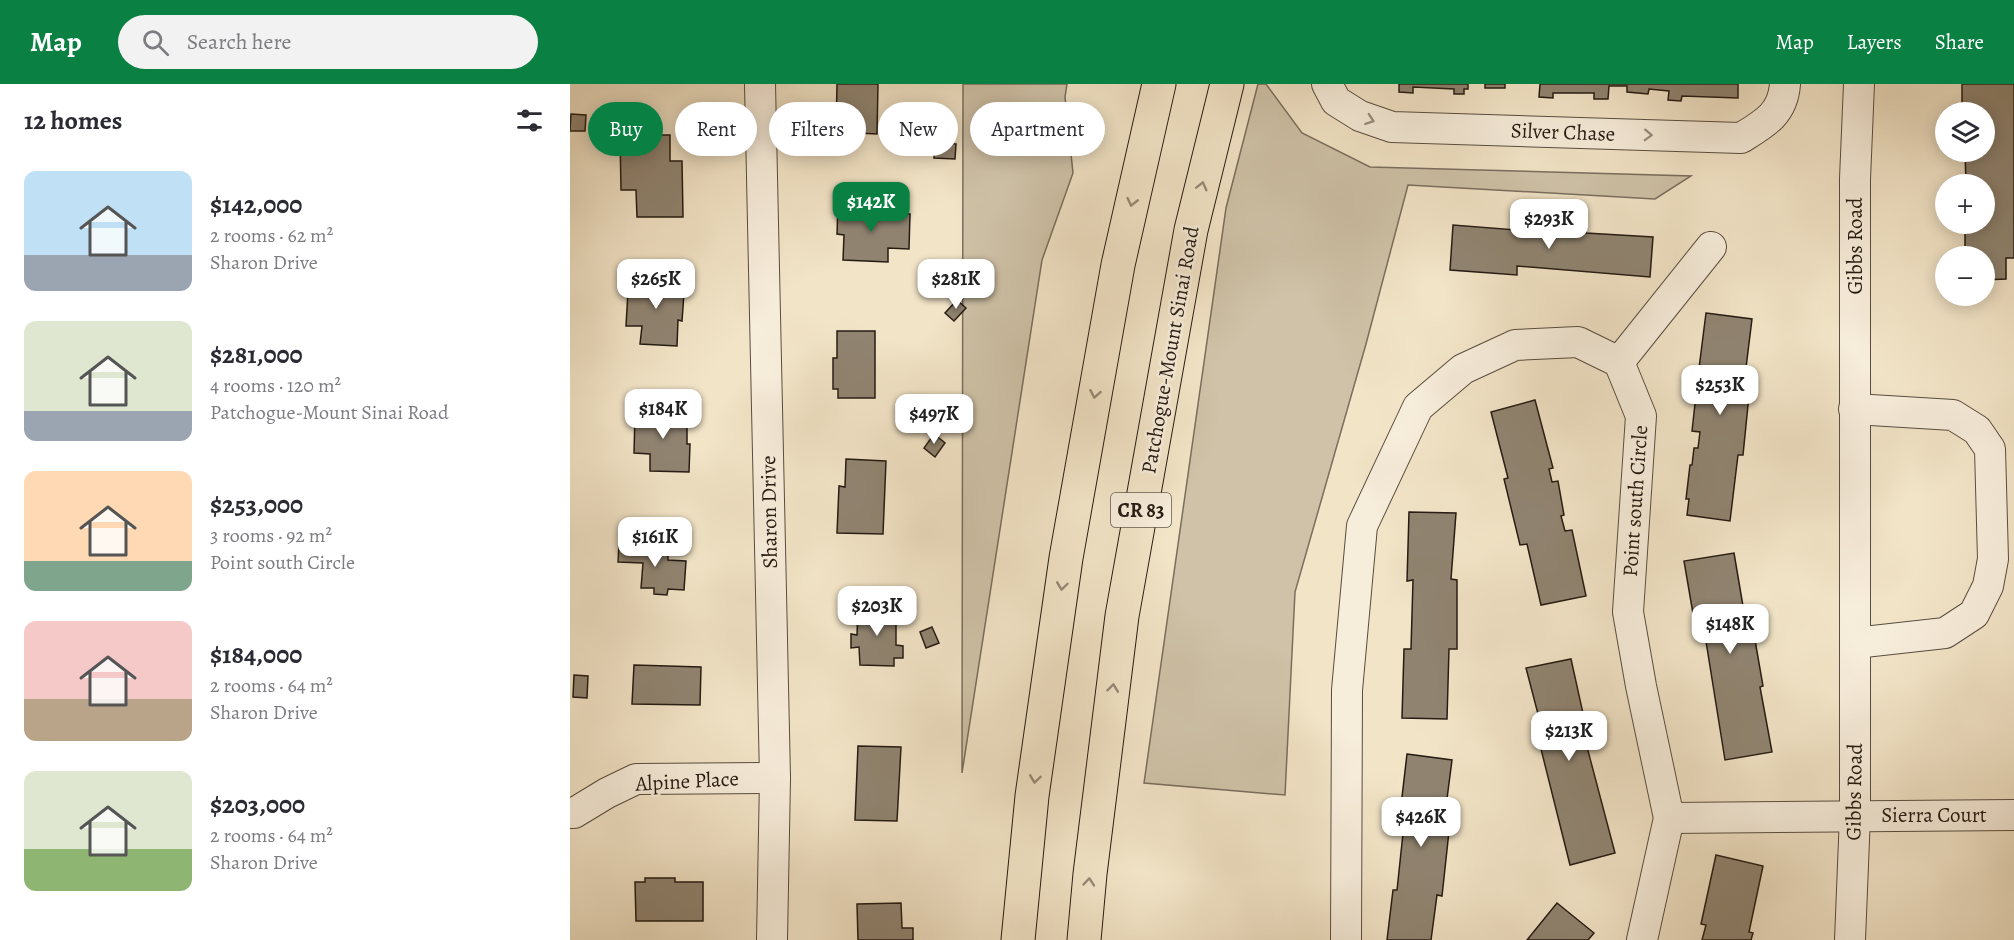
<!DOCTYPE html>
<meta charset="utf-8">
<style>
body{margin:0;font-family:Alegreya,serif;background:#f2f2f3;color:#2b2b33;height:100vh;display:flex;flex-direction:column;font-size:22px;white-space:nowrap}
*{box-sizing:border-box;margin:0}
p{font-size:20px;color:#7c7c81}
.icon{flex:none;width:33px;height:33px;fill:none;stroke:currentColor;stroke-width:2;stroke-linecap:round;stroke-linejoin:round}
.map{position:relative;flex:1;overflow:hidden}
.sheet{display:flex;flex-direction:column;background:#fff;width:570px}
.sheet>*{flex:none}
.hud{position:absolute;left:18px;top:18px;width:570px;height:54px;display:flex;gap:12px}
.tools{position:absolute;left:1365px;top:18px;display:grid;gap:12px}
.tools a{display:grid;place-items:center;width:60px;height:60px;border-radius:50%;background:#fff;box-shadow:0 3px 15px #0003;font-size:30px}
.price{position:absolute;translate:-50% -51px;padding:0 14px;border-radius:12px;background:#fff;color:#222;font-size:20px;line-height:39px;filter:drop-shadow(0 2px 3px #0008)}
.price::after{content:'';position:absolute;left:50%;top:36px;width:18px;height:14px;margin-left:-9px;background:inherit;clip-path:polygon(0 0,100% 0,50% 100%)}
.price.selected{background:#0b8043;color:#fff}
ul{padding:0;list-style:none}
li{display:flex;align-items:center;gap:18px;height:150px;padding:0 24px}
li span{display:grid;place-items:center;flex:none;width:168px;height:120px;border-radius:12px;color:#555}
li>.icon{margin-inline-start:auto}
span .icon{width:72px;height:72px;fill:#fffc;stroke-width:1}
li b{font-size:26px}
h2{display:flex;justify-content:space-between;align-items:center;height:72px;padding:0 24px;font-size:26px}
.tag{padding:0 21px;border-radius:27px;background:#fff;box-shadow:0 3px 15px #0003;font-size:21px;line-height:54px}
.tag.selected{background:#0b8043;color:#fff}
header{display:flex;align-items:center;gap:36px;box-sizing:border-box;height:84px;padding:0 30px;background:#0b8043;color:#fff}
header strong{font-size:28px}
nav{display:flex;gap:33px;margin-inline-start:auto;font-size:21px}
.search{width:420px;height:54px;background:#f2f2f3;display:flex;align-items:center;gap:15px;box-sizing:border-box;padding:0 21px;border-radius:33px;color:#7c7c81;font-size:22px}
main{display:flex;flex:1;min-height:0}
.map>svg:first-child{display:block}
.green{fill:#cfc2a8;stroke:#7a6e5e;stroke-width:1.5}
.building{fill:#908471;stroke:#261b13;stroke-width:1.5}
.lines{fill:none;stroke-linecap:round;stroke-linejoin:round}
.minor-casing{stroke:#594d40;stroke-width:32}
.highway-casing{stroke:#261b13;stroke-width:35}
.minor{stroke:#f7eddb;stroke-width:30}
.highway{stroke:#f2e4c7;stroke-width:33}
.oneway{stroke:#998e81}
.oneway2{stroke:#968a76}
.labels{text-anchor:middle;stroke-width:5;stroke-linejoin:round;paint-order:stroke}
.shield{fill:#f7eddb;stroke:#655a4f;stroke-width:1.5}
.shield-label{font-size:20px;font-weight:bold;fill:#261b13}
.street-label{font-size:21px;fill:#261b13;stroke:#f7eddb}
</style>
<header>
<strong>Map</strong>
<div class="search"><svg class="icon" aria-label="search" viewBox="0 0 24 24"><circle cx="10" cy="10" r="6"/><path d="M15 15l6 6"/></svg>Search here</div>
<nav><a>Map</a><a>Layers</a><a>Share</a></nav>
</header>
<main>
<section class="sheet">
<h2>12 homes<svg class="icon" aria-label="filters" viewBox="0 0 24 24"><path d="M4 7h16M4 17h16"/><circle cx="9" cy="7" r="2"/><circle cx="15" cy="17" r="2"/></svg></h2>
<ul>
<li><span style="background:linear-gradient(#bfe0f5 70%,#9aa5b1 0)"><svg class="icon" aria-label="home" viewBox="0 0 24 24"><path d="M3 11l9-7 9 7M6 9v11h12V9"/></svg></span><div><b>$142,000</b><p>2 rooms · 62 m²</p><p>Sharon Drive</p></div></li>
<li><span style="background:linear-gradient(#dfe7d0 75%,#9aa5b1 0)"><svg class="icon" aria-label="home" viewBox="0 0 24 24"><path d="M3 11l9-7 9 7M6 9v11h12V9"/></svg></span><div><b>$281,000</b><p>4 rooms · 120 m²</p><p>Patchogue-Mount Sinai Road</p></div></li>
<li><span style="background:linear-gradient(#ffd9b3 75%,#7fa58c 0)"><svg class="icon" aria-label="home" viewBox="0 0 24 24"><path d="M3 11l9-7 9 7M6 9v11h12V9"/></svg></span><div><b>$253,000</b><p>3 rooms · 92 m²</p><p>Point south Circle</p></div></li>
<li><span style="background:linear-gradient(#f6c9c9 65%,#b9a48a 0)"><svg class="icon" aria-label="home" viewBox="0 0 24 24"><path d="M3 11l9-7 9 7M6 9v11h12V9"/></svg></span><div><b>$184,000</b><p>2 rooms · 64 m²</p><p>Sharon Drive</p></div></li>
<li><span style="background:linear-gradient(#dfe7d0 65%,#8fb573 0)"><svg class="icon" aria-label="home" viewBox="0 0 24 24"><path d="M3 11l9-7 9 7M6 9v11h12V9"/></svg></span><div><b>$203,000</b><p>2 rooms · 64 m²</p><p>Sharon Drive</p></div></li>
</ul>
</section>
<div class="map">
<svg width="1444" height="856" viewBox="0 0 1444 856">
<rect width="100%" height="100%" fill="#f2e4c7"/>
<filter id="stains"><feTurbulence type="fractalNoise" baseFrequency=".00333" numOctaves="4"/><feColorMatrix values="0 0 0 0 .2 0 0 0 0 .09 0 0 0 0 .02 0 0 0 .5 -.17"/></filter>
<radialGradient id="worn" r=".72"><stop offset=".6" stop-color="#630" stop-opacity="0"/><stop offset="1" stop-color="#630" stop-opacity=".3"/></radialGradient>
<!-- green -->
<g class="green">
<polygon points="393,0 497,0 495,13 503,89 472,176 392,689"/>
<polygon points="688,0 696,0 732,49 800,83 1121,92 1085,115 838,101 796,260 725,508 715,711 574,699 656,124"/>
</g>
<!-- building -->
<g class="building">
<polygon points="267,0 308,0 307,50 266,48"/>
<polygon points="829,0 898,0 898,5 894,5 894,10 884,10 884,5 843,3 843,9 829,8"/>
<rect x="915" y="0" width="20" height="4"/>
<polygon points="970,0 1168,0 1168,14 1112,12 1111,17 1098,16 1099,7 1079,5 1078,10 1057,8 1057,2 1039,2 1038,15 1024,15 1024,9 983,9 983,14 969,13"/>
<polygon points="1392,0 1444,0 1444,174 1436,174 1436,195 1414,196 1414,172 1395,172 1395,140 1414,140 1414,100 1396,100 1395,68 1414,68 1414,28 1392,28"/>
<polygon points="1,30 16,31 15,47 0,47"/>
<polygon points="50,51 100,51 100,77 112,77 113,133 67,133 66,106 51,106"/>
<polygon points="365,59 386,60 385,75 364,74"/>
<polygon points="268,120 296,121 295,128 340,130 339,165 318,164 318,178 273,176 274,151 267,150"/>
<polygon points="946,135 1017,140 1016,149 1083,153 1080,193 947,182 947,191 880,186 883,141 946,146"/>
<polygon points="73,190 107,192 106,208 114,209 112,237 108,236 107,262 70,260 72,242 56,242 58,207 71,208"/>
<polygon points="387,216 396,224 384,237 375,229"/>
<polygon points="1136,229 1182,235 1174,300 1180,301 1173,371 1168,371 1160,437 1117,431 1119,415 1116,415 1120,381 1122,381 1124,364 1128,364 1130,348 1122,347 1126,311 1131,312 1132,300 1127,300"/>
<polygon points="267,247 305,247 305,314 268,314 268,305 263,305 263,274 267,274"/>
<polygon points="965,316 983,384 979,385 982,398 988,397 994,431 991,432 995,447 1002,446 1016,512 971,521 957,460 950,461 934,395 938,394 921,328"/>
<polygon points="83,325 113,326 112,339 117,339 117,360 120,360 119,388 80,387 80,370 64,369 65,330 82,331"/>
<polygon points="364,350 375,359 365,373 354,364"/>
<polygon points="276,375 316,377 313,450 267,449 269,402 275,403"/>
<polygon points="839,428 886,429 881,495 887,496 887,565 879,565 877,635 832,634 834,565 841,565 843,496 837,497"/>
<polygon points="49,460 98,464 98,476 116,477 114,506 98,505 97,511 84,510 84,504 71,504 73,479 48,478"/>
<polygon points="1164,469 1175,534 1181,533 1193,602 1190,603 1202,668 1155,676 1134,545 1126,547 1114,477"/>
<polygon points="288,524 326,524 326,561 333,562 333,574 324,574 324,582 290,581 289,563 281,564 281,550 287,551"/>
<polygon points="362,543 369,559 356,564 350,548"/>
<polygon points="1001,575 1016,643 1012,644 1045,769 1000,781 967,649 973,649 956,584"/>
<polygon points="64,581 131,583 130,621 62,620"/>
<polygon points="4,591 18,592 17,614 3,613"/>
<polygon points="288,662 331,663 327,737 285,736"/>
<polygon points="837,670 882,676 874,738 880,738 872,812 867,811 861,856 817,856 823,806 827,806 834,740 829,739"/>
<polygon points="1146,771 1193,782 1179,848 1183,849 1181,856 1132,856 1136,841 1131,840"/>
<polygon points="75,794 105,794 105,798 133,798 133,837 66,837 65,798 75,798"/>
<polygon points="331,819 332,844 343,844 343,856 288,856 287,820"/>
<polygon points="987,819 1024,849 1018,856 957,856"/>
</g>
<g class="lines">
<defs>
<g id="minor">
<polyline points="190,0 205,694 202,856"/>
<path d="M757,0L766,17L790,32L822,43L1171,54C1194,40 1213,30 1215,0"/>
<polyline points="1049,278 1141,163"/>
<polyline points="1284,325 1383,331 1407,346 1420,365 1423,475 1418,502 1404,530 1375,549 1285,559"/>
<polyline points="0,729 4,729 37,709 66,695 205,694"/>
<polyline points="1099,734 1444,731"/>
<polyline points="776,856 777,606 792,442 848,323 893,285 945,261 1008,258 1049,278 1071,332 1058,528 1071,602 1099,734 1072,856"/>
<polyline points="1280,856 1285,731 1285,95 1289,0"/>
</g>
<g id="highway">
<polyline points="448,856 462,712 496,474 548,181 589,0"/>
<polyline points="514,856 520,790 552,532 621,146 657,0"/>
</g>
</defs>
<!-- minor casing -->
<use href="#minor" class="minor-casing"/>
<!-- highway casing -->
<use href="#highway" class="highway-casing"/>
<!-- minor -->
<use href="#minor" class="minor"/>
<!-- highway -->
<use href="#highway" class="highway"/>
</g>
<!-- one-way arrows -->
<defs><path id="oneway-chevron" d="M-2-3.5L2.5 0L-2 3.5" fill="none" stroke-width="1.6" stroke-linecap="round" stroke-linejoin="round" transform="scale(1.5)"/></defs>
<g class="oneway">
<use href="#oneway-chevron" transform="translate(800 36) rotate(19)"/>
<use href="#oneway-chevron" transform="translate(1078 51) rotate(2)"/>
</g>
<g class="oneway2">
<use href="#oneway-chevron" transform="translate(632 102) rotate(-76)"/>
<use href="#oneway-chevron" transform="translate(562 118) rotate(103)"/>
<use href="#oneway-chevron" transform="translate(525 310) rotate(100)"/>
<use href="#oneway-chevron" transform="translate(492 502) rotate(98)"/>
<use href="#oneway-chevron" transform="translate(543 604) rotate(-83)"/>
<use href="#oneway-chevron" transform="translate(465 695) rotate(98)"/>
<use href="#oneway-chevron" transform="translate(519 798) rotate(-85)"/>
</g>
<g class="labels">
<!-- shield labels -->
<rect class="shield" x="541" y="409" width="60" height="34" rx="4.5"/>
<g class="shield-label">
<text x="571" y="433">CR 83</text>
</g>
<!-- street labels -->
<g class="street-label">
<text transform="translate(993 48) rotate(2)" y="7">Silver Chase</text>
<text transform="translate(1285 162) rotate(-90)" y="7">Gibbs Road</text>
<text transform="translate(600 266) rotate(-80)" y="7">Patchogue-Mount Sinai Road</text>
<text transform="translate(1065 417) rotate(-86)" y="7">Point south Circle</text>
<text transform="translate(199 428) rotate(-91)" y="7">Sharon Drive</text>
<text transform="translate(117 697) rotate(-3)" y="7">Alpine Place</text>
<text transform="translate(1284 708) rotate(-89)" y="7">Gibbs Road</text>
<text x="1364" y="738">Sierra Court</text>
</g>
</g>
<rect width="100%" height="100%" filter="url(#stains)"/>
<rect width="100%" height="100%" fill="url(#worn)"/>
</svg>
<div class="tools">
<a><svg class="icon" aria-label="layers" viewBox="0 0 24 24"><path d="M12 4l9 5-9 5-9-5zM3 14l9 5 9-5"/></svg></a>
<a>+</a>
<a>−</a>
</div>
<b class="price selected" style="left:301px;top:149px">$142K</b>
<b class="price" style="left:979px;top:166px">$293K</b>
<b class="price" style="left:86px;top:226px">$265K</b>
<b class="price" style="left:386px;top:226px">$281K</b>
<b class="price" style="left:1150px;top:332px">$253K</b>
<b class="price" style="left:93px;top:356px">$184K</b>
<b class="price" style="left:364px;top:361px">$497K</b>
<b class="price" style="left:85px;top:484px">$161K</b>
<b class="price" style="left:307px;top:553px">$203K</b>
<b class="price" style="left:1160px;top:571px">$148K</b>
<b class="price" style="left:999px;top:678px">$213K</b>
<b class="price" style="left:851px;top:764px">$426K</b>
<div class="hud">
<a class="tag selected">Buy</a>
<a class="tag">Rent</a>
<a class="tag">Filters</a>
<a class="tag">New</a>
<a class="tag">Apartment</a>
</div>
</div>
</main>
